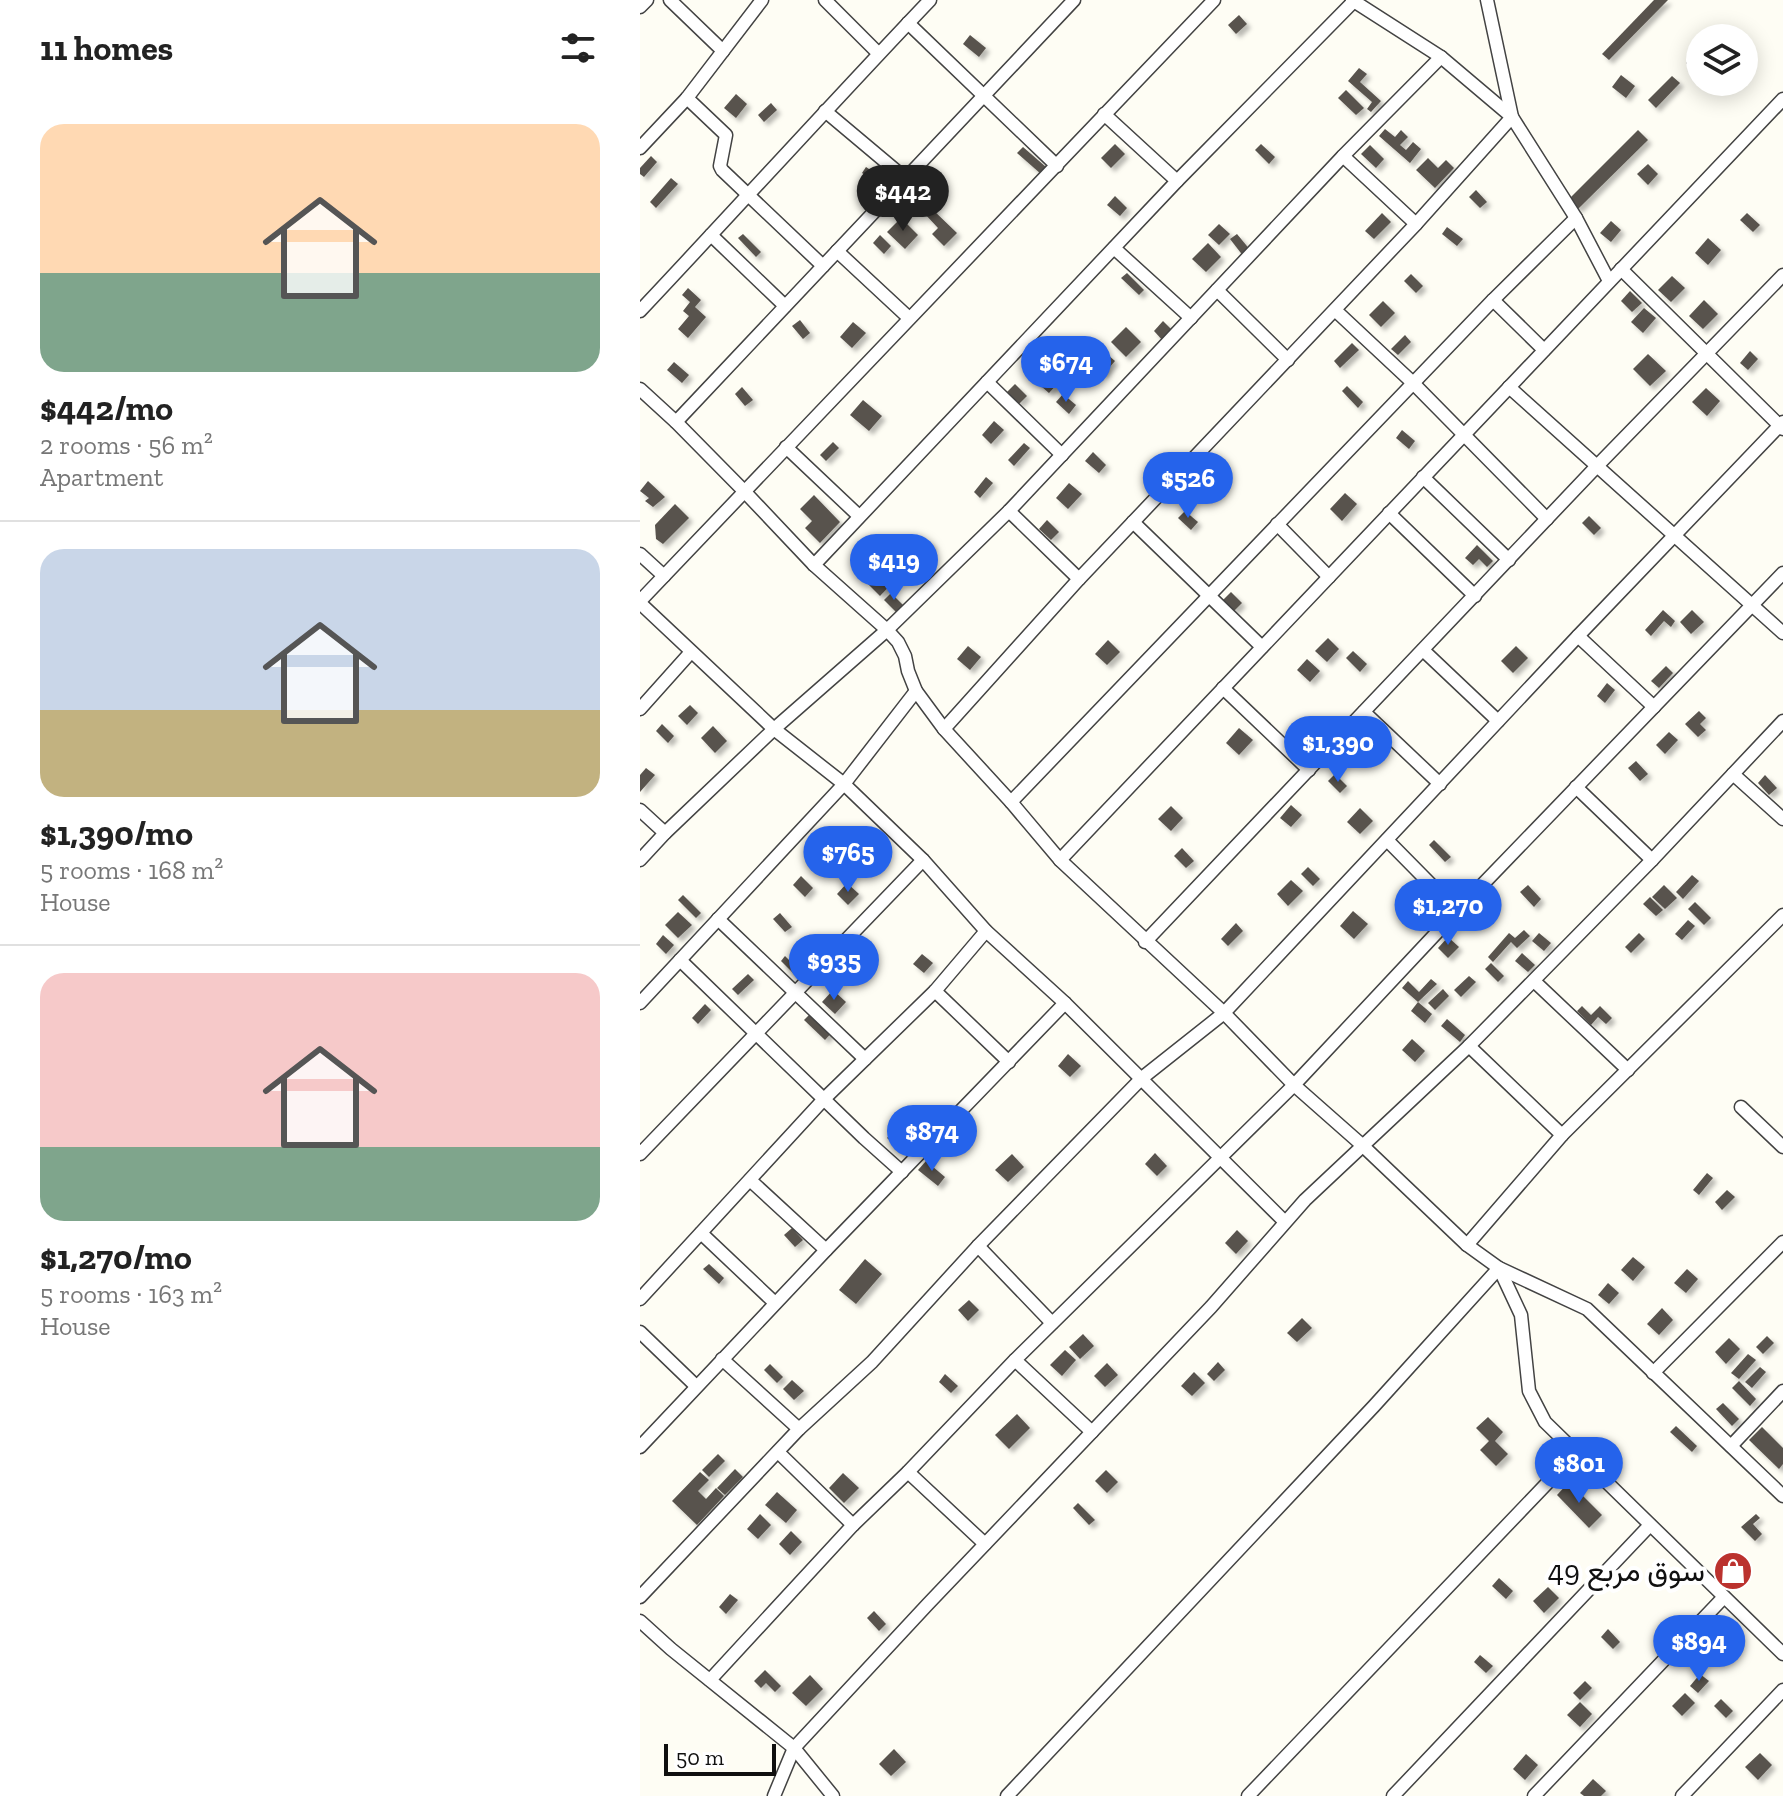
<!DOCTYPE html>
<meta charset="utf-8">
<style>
body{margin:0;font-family:"Zilla Slab",Vazirmatn,serif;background:#f6f6f6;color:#222;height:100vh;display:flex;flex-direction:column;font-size:30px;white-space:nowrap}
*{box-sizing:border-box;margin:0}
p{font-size:26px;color:#767676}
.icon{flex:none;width:44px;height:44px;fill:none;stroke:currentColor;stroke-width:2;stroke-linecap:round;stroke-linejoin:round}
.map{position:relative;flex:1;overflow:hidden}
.sheet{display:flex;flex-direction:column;background:#fff;width:640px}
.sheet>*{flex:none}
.buttons{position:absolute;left:1046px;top:24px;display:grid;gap:16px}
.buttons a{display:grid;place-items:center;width:72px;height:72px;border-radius:50%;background:#fff;box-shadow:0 4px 20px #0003;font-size:40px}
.scale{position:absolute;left:24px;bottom:20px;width:112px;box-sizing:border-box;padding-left:8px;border:4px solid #101010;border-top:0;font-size:22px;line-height:28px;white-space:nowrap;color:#101010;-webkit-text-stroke:6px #fff;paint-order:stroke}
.price{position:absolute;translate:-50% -68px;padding:0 18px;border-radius:28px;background:#2563eb;color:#fff;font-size:26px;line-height:52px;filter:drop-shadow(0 2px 4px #0008)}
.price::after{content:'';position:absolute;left:50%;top:48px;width:24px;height:18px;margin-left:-12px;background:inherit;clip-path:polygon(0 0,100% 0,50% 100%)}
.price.selected{background:#222;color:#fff}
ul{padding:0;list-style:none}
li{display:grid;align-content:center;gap:16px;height:424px;padding:0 40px}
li+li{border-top:2px solid #e0e0e0}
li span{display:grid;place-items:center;height:248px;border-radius:24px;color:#555}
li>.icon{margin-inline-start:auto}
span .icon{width:144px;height:144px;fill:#fffc;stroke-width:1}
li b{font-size:34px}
h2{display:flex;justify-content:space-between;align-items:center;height:96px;padding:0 40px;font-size:34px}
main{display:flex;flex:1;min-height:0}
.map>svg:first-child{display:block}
.building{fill:#59534d;filter:url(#shadow)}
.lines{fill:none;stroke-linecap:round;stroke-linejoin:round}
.street-casing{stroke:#434343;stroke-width:15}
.street{stroke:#fff;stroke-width:12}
.labels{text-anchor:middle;stroke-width:8;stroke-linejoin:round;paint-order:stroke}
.poi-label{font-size:30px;fill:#101010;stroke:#fff;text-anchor:end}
</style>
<main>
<section class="sheet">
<h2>11 homes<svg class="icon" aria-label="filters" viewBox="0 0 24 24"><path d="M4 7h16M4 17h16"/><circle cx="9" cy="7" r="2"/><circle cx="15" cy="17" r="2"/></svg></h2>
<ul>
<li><span style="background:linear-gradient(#ffd9b3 60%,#7fa58c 0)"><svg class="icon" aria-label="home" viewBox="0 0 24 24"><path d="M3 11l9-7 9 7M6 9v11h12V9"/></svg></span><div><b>$442/mo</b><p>2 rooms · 56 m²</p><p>Apartment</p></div></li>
<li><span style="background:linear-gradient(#c9d6e8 65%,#c2b280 0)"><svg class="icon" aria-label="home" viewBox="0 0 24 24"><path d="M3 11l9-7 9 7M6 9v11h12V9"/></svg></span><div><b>$1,390/mo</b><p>5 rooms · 168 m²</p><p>House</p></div></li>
<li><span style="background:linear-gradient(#f6c9c9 70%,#7fa58c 0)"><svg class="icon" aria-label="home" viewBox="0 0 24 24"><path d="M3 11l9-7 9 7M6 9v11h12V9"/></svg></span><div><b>$1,270/mo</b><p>5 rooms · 163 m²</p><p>House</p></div></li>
</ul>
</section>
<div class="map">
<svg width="1143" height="1796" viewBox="0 0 1143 1796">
<defs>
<filter id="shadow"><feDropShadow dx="4" dy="4" stdDeviation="2" flood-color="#0004"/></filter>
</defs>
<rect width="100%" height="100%" fill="#fefdf4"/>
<!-- building -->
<g class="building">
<polygon points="1014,0 1028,0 969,60 962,54"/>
<polygon points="599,15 607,24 596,34 588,25"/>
<polygon points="330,35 346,48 339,57 323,44"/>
<polygon points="1060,47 1060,64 1054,70 1046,63"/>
<polygon points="719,68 727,74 720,82 741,101 731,112 727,109 732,102 708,81"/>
<polygon points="981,75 995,86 986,98 972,87"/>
<polygon points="1032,76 1040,83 1016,108 1008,100"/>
<polygon points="706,90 724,108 716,115 698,98"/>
<polygon points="96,94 107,104 96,118 84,108"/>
<polygon points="131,103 137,110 124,122 118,115"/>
<polygon points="745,129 755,137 761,130 768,137 760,145 766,150 773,142 781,149 770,163 739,136"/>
<polygon points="998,130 1008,140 938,209 928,200"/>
<polygon points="475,144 485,154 471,168 461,158"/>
<polygon points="621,144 635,157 629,164 615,150"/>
<polygon points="730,145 744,159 736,168 721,154"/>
<polygon points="383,147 406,167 401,174 377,153"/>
<polygon points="11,156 17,162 4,177 0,174 0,168"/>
<polygon points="788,158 798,168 806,160 814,168 795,188 776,170"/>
<polygon points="1008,164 1018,174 1008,185 997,174"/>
<polygon points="226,167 247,181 243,187 222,173"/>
<polygon points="31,178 38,184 16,208 10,202"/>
<polygon points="836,190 847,202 840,208 829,197"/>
<polygon points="475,196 487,208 480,216 467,205"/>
<polygon points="291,208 317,233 304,246 292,234 298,228 285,214"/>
<polygon points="742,213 751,222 734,239 725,231"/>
<polygon points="1107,213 1120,225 1113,232 1100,220"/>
<polygon points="261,218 278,235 265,249 247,232"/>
<polygon points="971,221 981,230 971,242 960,233"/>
<polygon points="579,224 590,234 579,245 568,235"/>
<polygon points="807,227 823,239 817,246 802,234"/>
<polygon points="103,234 121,252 116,257 98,238"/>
<polygon points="597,234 611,251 604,257 590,239"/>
<polygon points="240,235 251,246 244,254 233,243"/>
<polygon points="1068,238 1081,250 1068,265 1055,253"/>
<polygon points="568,243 581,257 566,272 552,259"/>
<polygon points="487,273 504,290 499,295 481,278"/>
<polygon points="771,274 783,286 776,293 764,281"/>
<polygon points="1032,276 1045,288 1031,302 1018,290"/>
<polygon points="48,288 61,300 55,307 66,317 48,338 38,329 49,316 43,311 50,302 42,295"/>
<polygon points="990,291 1002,303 992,312 981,301"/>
<polygon points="1064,300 1078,314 1063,329 1049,316"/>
<polygon points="743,301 755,313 741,327 729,315"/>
<polygon points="1004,308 1016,318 1003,333 991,322"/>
<polygon points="160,320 170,333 163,339 152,326"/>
<polygon points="523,321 534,332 524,342 514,331"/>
<polygon points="213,322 226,333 212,348 200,337"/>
<polygon points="486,327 501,342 486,357 471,342"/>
<polygon points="765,335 771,342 758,355 751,349"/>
<polygon points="712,343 719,350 700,368 694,361"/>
<polygon points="1110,351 1118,359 1108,370 1100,363"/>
<polygon points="1008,354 1026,371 1010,386 993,369"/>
<polygon points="468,355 475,361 463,375 456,368"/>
<polygon points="34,362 49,375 42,383 27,370"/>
<polygon points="399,363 405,369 400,376 409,383 415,377 420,381 409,393 388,375"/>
<polygon points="375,384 387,396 379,404 367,392"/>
<polygon points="707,386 723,402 718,408 702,391"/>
<polygon points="102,387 113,400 105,406 95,394"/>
<polygon points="1066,388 1080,401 1067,416 1052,402"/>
<polygon points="423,394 436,405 429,414 416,402"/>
<polygon points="223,400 242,416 229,431 210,415"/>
<polygon points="354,421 364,430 351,444 342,435"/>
<polygon points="762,430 775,441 769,449 756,438"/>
<polygon points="193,442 199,448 186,461 180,455"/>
<polygon points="384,443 390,448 374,466 368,460"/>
<polygon points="453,452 466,465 459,473 445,461"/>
<polygon points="346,477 353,483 340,498 334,492"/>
<polygon points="8,481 25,497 13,507 5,501 9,498 0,491"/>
<polygon points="429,483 442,494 428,509 416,498"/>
<polygon points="705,493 717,504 702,521 690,509"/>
<polygon points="174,495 200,522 180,543 165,528 172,521 160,509"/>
<polygon points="35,504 49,518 23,544 16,539 15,525"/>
<polygon points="545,511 558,522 551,530 538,518"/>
<polygon points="949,516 961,528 954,535 942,523"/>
<polygon points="407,520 419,532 411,540 399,529"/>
<polygon points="287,540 293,546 279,561 273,555"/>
<polygon points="837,545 853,561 847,567 839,559 833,565 825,558"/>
<polygon points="227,548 241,560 231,572 217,559"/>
<polygon points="247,566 258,577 240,596 228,584"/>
<polygon points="591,592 602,603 594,611 583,600"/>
<polygon points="251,593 263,605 256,612 244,600"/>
<polygon points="1023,610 1035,621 1031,627 1024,621 1011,636 1005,630"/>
<polygon points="1052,610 1064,622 1051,634 1040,622"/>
<polygon points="688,638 699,649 687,662 675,651"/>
<polygon points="468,640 480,652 467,665 455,654"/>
<polygon points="328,646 341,657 330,670 317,659"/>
<polygon points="876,646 888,658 873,673 861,661"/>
<polygon points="713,651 727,664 720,672 706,658"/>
<polygon points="667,659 680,671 670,682 657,670"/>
<polygon points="1026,666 1033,673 1019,688 1011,681"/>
<polygon points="967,683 975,690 965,703 957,696"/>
<polygon points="50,705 58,713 47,725 38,716"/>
<polygon points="1059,711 1066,718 1060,724 1066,730 1058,737 1045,724"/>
<polygon points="22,724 34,736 28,743 16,731"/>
<polygon points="73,726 87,741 75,753 61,738"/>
<polygon points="599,728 613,740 599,755 586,743"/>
<polygon points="1029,732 1038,740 1025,754 1016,745"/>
<polygon points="996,761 1008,774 1000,781 988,768"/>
<polygon points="6,768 15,775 0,792 0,775"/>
<polygon points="695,774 707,786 700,793 688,781"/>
<polygon points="1125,775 1137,788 1129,795 1118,783"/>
<polygon points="651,805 662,815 651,827 640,818"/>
<polygon points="531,806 543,818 531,831 518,819"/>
<polygon points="720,808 733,821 720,834 707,822"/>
<polygon points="794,840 811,857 805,862 789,845"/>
<polygon points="542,848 554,861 546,868 534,856"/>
<polygon points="668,867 680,879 673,886 661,874"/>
<polygon points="1052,875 1059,881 1043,899 1036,892"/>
<polygon points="161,876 173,888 165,897 153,885"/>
<polygon points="651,880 663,891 648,906 637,894"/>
<polygon points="207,883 219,894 208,905 197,894"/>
<polygon points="888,885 901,899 894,907 880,892"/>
<polygon points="1024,885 1037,898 1025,909 1012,897"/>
<polygon points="43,895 61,913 56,918 38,900"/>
<polygon points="1010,897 1023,910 1016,916 1003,904"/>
<polygon points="1055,902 1071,918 1064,925 1048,909"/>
<polygon points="713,911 728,924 714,939 700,926"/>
<polygon points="38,912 52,925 38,938 25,925"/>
<polygon points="140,913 152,927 145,932 133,919"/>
<polygon points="1048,920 1055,926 1042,940 1035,934"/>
<polygon points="596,923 603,931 588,946 581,939"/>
<polygon points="884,930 890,936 877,948 871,942 853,962 848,957 869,933 875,938"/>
<polygon points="899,933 911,943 904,951 892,941"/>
<polygon points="999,933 1005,939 991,953 985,947"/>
<polygon points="23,935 34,945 26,954 16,944"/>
<polygon points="808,937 819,947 808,958 798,948"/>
<polygon points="882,953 895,965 888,972 875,961"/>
<polygon points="282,954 293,963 284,973 273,964"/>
<polygon points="145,956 162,973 157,977 141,961"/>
<polygon points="851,963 864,976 858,982 845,969"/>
<polygon points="108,974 114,980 98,995 92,989"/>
<polygon points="829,976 836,982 821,997 814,990"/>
<polygon points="791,979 797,984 778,1002 762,988 768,981 779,992"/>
<polygon points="803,989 809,996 795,1010 788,1003"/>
<polygon points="193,990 206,1002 195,1014 182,1002"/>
<polygon points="778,1002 792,1014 785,1023 771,1011"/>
<polygon points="65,1004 71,1010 58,1024 52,1018"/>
<polygon points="942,1006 951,1015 960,1006 972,1018 966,1024 958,1017 951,1025 937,1011"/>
<polygon points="174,1010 194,1030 185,1040 164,1020"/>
<polygon points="807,1019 825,1035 820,1042 801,1026"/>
<polygon points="772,1039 785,1051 775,1062 762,1050"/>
<polygon points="428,1054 441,1066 430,1077 418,1066"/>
<polygon points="259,1124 270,1135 259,1148 247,1138"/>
<polygon points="515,1153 527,1166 517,1176 505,1164"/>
<polygon points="372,1154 384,1167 368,1182 355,1170"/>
<polygon points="286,1161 305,1177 298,1186 278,1170"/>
<polygon points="1067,1173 1073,1178 1059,1195 1053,1190"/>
<polygon points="1087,1190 1095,1197 1082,1210 1075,1202"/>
<polygon points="152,1228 163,1240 155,1247 144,1235"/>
<polygon points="597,1230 608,1241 596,1254 585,1243"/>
<polygon points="993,1257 1005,1267 993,1281 981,1270"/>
<polygon points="225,1259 242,1274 216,1304 199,1290"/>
<polygon points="69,1264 84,1278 79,1284 63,1269"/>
<polygon points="1047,1269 1058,1279 1046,1293 1034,1283"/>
<polygon points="968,1283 979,1293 969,1304 958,1295"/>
<polygon points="329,1300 339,1310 328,1321 318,1310"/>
<polygon points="1022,1308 1033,1320 1019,1335 1007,1324"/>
<polygon points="662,1318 672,1328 657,1342 647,1333"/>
<polygon points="443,1334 454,1346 440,1359 429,1347"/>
<polygon points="1127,1336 1134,1343 1123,1354 1116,1347"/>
<polygon points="1089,1338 1100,1349 1086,1364 1075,1352"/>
<polygon points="425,1350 436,1360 422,1376 410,1365"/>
<polygon points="1108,1354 1116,1360 1099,1379 1091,1373"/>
<polygon points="578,1362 585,1370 574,1381 567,1374"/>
<polygon points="467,1363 478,1375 465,1387 454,1376"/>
<polygon points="130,1364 143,1377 137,1383 124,1370"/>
<polygon points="1120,1367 1126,1372 1112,1388 1105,1382"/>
<polygon points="554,1372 565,1383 552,1396 541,1386"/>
<polygon points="305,1374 318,1386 311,1393 299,1382"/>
<polygon points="152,1380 164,1391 154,1400 143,1389"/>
<polygon points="1099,1381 1116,1399 1110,1406 1092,1388"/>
<polygon points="1083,1403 1099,1419 1092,1426 1076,1409"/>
<polygon points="377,1414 390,1428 369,1449 355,1435"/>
<polygon points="848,1417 863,1432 855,1441 868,1454 856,1466 840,1450 849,1441 836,1428"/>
<polygon points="1036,1426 1057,1446 1052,1452 1030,1432"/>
<polygon points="1122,1427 1143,1448 1143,1464 1139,1469 1109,1440"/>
<polygon points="78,1454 85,1461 69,1477 62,1470"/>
<polygon points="95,1469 103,1477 85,1495 77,1488"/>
<polygon points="466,1470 478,1482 467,1493 455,1481"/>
<polygon points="60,1472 69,1480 58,1491 66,1499 76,1488 84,1496 57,1525 32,1501"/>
<polygon points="203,1473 219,1488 204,1503 189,1488"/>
<polygon points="929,1482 962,1515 949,1528 917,1495"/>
<polygon points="137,1492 157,1510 146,1523 125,1505"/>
<polygon points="438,1503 455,1520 449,1525 433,1508"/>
<polygon points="120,1514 131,1525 118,1539 107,1529"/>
<polygon points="1116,1514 1120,1518 1113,1524 1122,1534 1115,1541 1101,1527"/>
<polygon points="151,1531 162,1542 150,1555 139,1544"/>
<polygon points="859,1578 873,1591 866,1599 852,1586"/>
<polygon points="908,1587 919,1598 904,1613 893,1601"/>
<polygon points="90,1594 98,1600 86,1614 79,1607"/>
<polygon points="234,1611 246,1624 239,1631 227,1618"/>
<polygon points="968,1629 980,1642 973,1649 961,1637"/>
<polygon points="840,1655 853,1666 846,1673 834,1662"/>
<polygon points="125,1670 141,1686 135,1692 126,1683 121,1688 114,1681"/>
<polygon points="1060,1674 1069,1681 1058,1693 1050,1686"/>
<polygon points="170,1675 183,1689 166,1706 152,1693"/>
<polygon points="945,1681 952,1688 940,1700 933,1693"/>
<polygon points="1045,1693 1055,1703 1042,1716 1032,1706"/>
<polygon points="1081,1699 1093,1711 1086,1718 1074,1706"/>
<polygon points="940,1702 952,1714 940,1727 927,1715"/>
<polygon points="254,1749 266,1762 251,1776 239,1764"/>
<polygon points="1120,1753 1132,1765 1118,1780 1105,1767"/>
<polygon points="886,1754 898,1765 885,1780 873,1769"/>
<polygon points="953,1779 966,1791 961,1796 944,1796 940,1793"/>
</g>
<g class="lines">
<defs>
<g id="street">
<polyline points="30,0 83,51"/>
<polyline points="185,0 238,53"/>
<polyline points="712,0 801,57 872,117 936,218 969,281"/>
<polyline points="0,7 7,0"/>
<polyline points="268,23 417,166"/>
<polyline points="47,98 86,135 80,166 82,170 183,266"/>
<polyline points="185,111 266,179"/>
<polyline points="464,114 537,181"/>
<polyline points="0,148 47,98 122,0"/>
<polyline points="703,156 776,224"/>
<polyline points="71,235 145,306"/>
<polyline points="474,248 551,318"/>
<polyline points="197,251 269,318"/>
<polyline points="981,269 1143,429"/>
<polyline points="577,290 648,360"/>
<polyline points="853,300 904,350"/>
<polyline points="695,310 773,383 907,519"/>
<path d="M0,311C97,208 192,103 290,0"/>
<polyline points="347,382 422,455"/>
<polyline points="869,387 1143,633"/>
<polyline points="0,389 36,422 104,491 174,565 247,630 258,642 265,656 268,671 276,691 304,729 371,802 420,860 584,1013 654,1085 722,1145 827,1245 859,1268 947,1309 1143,1496"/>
<polyline points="36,422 434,0"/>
<polyline points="146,447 219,516"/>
<polyline points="783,477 869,560"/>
<polyline points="369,511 439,579"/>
<polyline points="749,513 835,596"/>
<polyline points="493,522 622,647"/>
<polyline points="637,524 689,577"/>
<polyline points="0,554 24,576"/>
<polyline points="174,565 537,181 714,1"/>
<polyline points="0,601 574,0"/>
<polyline points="0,603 134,729 204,784 283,860 346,931 425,1003 645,1222"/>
<polyline points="938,636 1014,707"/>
<polyline points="783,650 858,721"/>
<polyline points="583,688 669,770"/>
<polyline points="0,709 51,652"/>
<polyline points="724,712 800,784"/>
<polyline points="304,729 439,579 776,224 872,117 847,0"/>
<polyline points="1093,774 1143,819"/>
<polyline points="936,787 1012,860"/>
<polyline points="371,802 853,300 936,218"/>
<polyline points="0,810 25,833"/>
<polyline points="747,840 817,911"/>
<polyline points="0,860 25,833 134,729 247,630 369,511 703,156 801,57"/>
<polyline points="420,860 1143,99"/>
<polyline points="78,919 225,1059"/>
<polyline points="505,942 957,466 1143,275"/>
<polyline points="40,960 224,1138 262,1172"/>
<polyline points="894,981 988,1070"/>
<polyline points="295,991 369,1062"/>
<polyline points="0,1003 204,784 276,691"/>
<polyline points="829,1046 922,1135"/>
<polyline points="1101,1107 1143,1147"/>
<polyline points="0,1154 283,860"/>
<polyline points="110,1180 186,1250"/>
<polyline points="61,1233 135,1303"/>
<polyline points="827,1245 922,1135 1143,915"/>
<polyline points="338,1246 412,1323"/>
<polyline points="0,1299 184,1099 295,991 346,931"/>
<polyline points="0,1332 56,1386"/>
<polyline points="82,1359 159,1429"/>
<polyline points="1013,1373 1143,1242"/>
<polyline points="452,1432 375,1360 654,1085 817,911 1143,573"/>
<polyline points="1091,1446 1143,1391"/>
<polyline points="0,1447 186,1250 425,1003"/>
<polyline points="138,1452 213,1525"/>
<polyline points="268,1472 345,1544"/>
<polyline points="0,1597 159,1429 232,1362 338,1246 502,1078 584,1013 938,636 1143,422"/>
<polyline points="0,1621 31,1649 154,1748 193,1796"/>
<polyline points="70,1680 213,1525 268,1472 375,1360"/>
<polyline points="134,1796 154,1748 287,1605 571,1307 665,1200 829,1046 1012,860 1143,721"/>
<polyline points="367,1796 734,1406 859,1268 881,1315 889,1391 905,1422 1143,1654"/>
<polyline points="608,1796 936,1453"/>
<polyline points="753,1796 1010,1525"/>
<polyline points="894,1796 1084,1597"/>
<polyline points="1042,1796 1143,1690"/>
</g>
</defs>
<!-- street casing -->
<use href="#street" class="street-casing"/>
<!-- street -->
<use href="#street" class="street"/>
</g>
<!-- icons -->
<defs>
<symbol id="shop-disc" viewBox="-11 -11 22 22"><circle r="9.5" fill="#bb322e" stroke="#fff"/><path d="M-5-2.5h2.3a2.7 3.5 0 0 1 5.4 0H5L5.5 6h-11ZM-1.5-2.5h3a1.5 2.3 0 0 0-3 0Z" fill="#fff"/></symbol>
</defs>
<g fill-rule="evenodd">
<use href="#shop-disc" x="1071" y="1549" width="44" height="44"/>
</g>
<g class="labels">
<!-- poi labels -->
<g class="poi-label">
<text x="1065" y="1581">سوق مربع 49</text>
</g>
</g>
</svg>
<div class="buttons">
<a><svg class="icon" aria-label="layers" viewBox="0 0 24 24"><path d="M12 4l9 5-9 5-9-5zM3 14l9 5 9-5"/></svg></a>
</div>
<div class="scale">50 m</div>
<b class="price selected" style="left:263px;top:233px">$442</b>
<b class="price" style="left:426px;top:404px">$674</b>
<b class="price" style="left:548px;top:520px">$526</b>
<b class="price" style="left:254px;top:602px">$419</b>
<b class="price" style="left:698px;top:784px">$1,390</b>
<b class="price" style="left:208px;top:894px">$765</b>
<b class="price" style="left:808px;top:947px">$1,270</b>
<b class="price" style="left:194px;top:1002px">$935</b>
<b class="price" style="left:292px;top:1173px">$874</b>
<b class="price" style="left:939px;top:1505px">$801</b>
<b class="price" style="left:1059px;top:1683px">$894</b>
</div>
</main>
